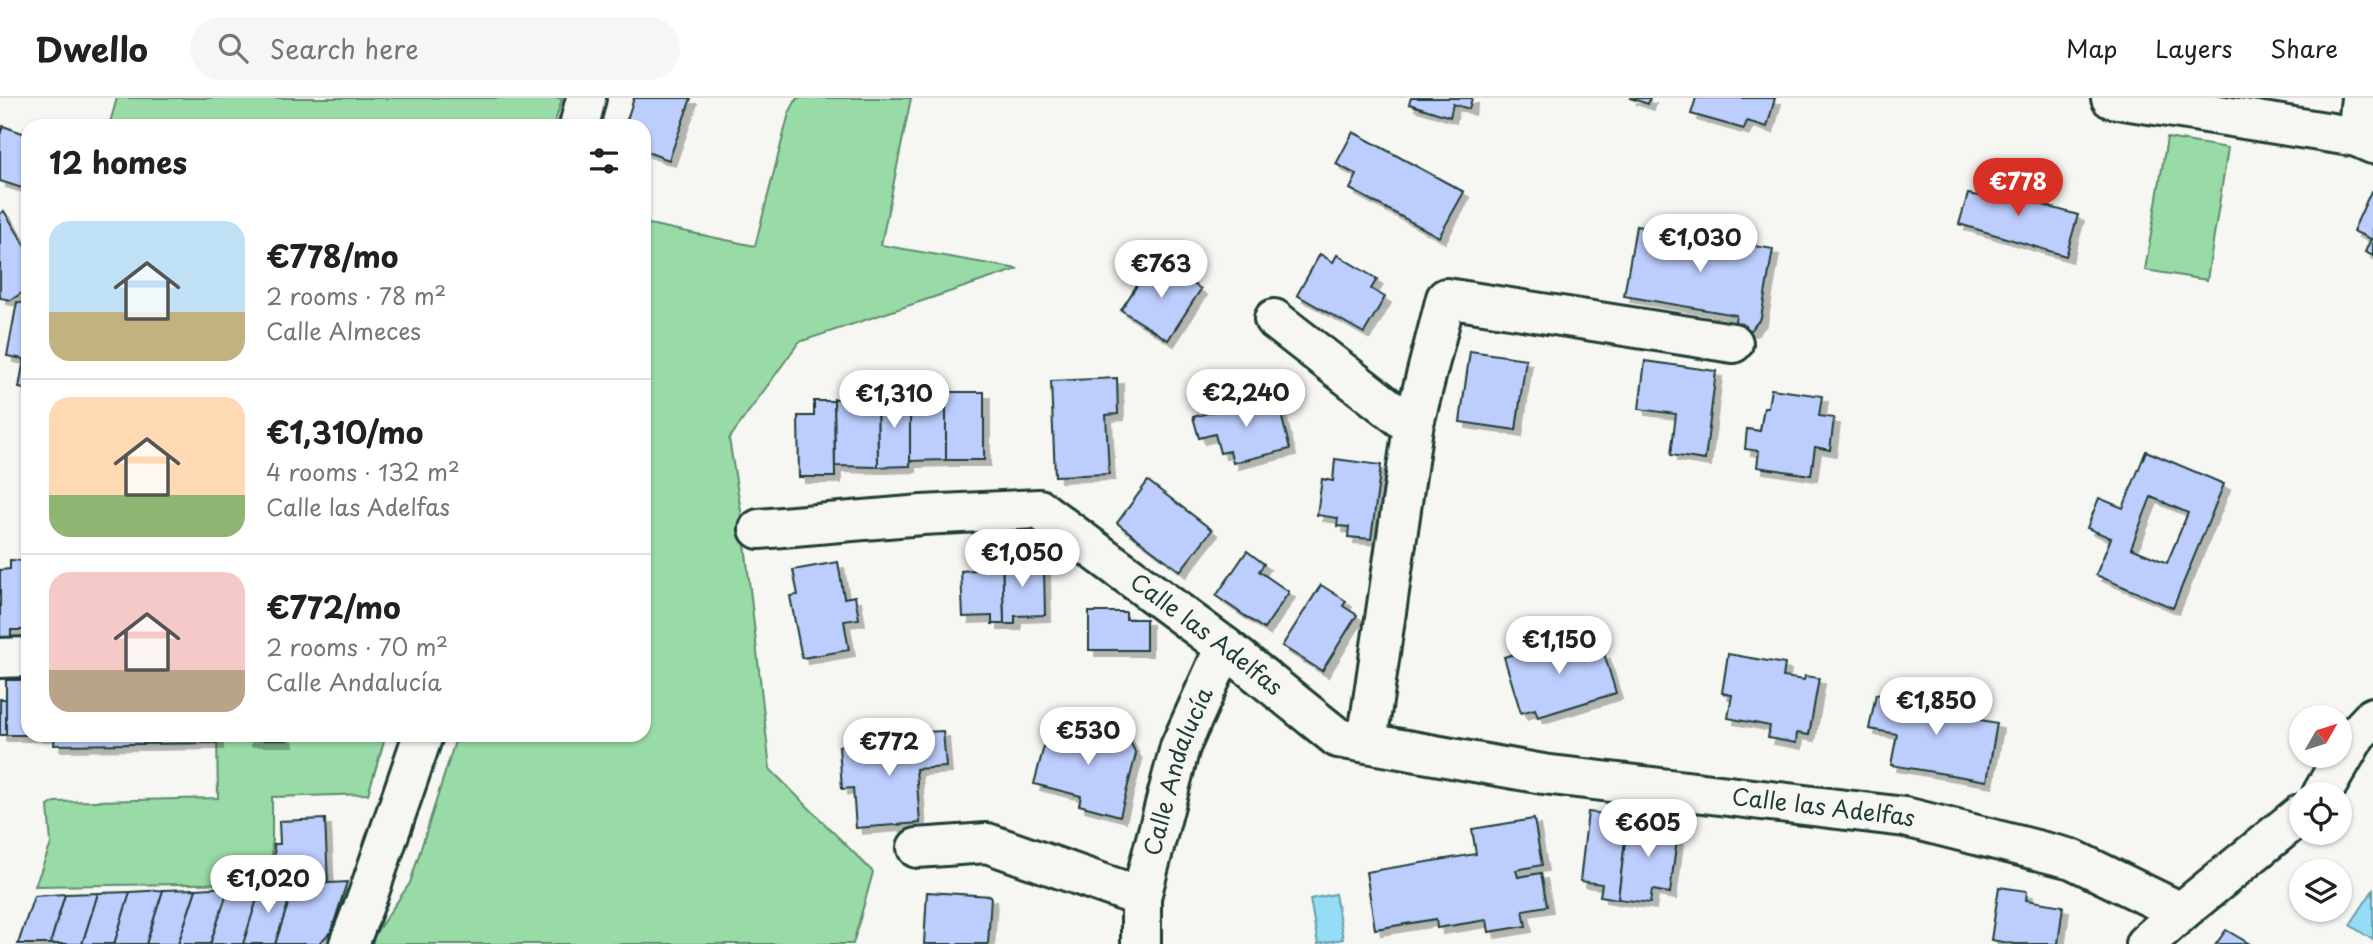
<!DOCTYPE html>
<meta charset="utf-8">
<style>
body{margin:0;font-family:"Playpen Sans",sans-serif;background:#f6f6f6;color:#202124;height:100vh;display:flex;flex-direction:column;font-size:26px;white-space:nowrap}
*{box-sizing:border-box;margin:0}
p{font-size:23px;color:#757577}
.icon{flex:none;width:38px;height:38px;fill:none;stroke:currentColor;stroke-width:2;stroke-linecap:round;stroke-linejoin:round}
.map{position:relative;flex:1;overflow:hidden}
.details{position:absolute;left:21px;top:21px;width:630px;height:623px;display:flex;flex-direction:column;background:#fff;border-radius:21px;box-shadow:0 2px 5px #0004}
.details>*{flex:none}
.needle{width:46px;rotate:51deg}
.tools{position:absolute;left:2289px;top:607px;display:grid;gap:14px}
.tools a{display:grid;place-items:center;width:63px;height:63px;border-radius:50%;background:#fff;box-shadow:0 2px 5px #0004;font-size:35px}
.price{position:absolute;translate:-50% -60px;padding:0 16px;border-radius:24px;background:#fff;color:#222;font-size:23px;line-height:46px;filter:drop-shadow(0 2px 4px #0008)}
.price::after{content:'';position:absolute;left:50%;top:42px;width:21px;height:16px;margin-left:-10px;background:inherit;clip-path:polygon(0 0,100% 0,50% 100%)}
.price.active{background:#d93025;color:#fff}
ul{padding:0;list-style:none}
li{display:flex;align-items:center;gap:21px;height:175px;padding:0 28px}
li+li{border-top:2px solid #e0e0e0}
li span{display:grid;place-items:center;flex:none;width:196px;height:140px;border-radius:21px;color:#555}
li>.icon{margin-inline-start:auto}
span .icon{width:84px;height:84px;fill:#fffc;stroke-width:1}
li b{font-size:30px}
h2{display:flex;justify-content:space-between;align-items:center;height:84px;padding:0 28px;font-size:30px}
header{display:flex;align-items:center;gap:42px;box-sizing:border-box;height:98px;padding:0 35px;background:#fff;border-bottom:2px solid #e0e0e0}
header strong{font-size:33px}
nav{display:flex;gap:38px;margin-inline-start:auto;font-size:24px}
.search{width:490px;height:63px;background:#f6f6f6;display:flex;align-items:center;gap:18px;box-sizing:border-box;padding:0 24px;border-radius:38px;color:#757577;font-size:26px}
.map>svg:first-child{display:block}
.green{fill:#99dba6;stroke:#5c8c6d;stroke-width:2}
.water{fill:#95ddf7;stroke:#669da9;stroke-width:2}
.building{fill:#bdcefe;stroke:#1f3d34;stroke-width:2;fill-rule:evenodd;filter:url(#shadow)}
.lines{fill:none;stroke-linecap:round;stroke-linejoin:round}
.minor-casing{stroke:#1f3d34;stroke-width:44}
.minor{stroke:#f6f6f2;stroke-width:38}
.labels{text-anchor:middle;stroke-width:5;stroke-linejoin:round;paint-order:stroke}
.street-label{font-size:23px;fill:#1f3d34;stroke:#f6f6f2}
</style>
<header>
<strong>Dwello</strong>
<div class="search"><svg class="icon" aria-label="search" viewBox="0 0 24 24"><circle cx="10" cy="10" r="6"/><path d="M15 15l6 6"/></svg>Search here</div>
<nav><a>Map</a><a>Layers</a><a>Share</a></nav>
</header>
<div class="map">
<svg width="2373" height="846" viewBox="0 0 2373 846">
<defs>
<filter id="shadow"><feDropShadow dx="6" dy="6" stdDeviation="0" flood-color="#0004"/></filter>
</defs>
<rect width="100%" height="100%" fill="#f6f6f2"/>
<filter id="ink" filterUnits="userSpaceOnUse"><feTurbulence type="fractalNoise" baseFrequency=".0143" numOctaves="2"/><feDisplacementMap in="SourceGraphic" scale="14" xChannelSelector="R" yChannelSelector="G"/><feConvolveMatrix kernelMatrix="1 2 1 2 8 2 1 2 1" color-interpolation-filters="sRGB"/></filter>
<g filter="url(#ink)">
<!-- green -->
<g class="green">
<polygon points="117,0 562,0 554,28 109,28"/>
<polygon points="797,0 911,0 881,147 1018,171 799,244 729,341 742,419 770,671 873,774 853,846 368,846 410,785 457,637 644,637 644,125 755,148 789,15"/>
<polygon points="2167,40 2228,50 2207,182 2145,172"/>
<polygon points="217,637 386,637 368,696 272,699 272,785 35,788 51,746 48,708 55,704 218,700"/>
</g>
<!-- water -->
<g class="water">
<polygon points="2373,792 2373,842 2350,827"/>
<polygon points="1335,796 1343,841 1318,846 1310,801"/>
</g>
<!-- building -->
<g class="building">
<polygon points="634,0 691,0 669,62 644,53 644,28 625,28"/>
<polygon points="1411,0 1472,0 1469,11 1453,6 1450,19 1409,6"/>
<polygon points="1630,0 1650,0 1648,6"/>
<polygon points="1696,0 1775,0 1767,29 1747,23 1744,31 1691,16"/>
<polygon points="3,28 28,37 28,92 0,83 0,37"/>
<polygon points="1353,34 1464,94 1439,139 1350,91 1357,77 1336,66"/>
<polygon points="1985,75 2002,80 1998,94 2078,117 2066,158 1959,126 1968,96 1978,98"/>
<polygon points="2371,93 2373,94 2373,158 2365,154 2371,141 2353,133"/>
<polygon points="4,113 28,152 28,191 11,202 0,200 0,116"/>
<polygon points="1636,128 1773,151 1761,220 1751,232 1734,229 1736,217 1624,198"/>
<polygon points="1320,156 1333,164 1337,157 1377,181 1371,191 1385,199 1364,235 1297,197"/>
<polygon points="1154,161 1201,191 1168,242 1121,212"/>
<polygon points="17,204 28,206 28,292 19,290 24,261 7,258"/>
<polygon points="1470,253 1526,261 1516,332 1460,324"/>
<polygon points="1645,263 1716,273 1705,362 1671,357 1676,316 1639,311"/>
<polygon points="1117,280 1118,316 1106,317 1109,376 1055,378 1051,283"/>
<polygon points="1771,291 1822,298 1819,318 1834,320 1830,352 1815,349 1811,377 1757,369 1759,353 1745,351 1747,331 1760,333 1764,309 1768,309"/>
<polygon points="887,294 910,294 910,368 878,369 877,301 887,301"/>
<polygon points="910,294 946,294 946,362 910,363"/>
<rect x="946" y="294" width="38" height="68"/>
<polygon points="1276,297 1290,351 1233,365 1230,353 1220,355 1215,336 1199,340 1193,319"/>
<polygon points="834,301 877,301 878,369 835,368"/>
<polygon points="814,303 834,303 835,379 799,379 798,318 814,318"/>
<path d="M2146,353L2224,386L2173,510L2096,477L2111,440L2087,430L2099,400L2123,410ZM2151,399L2188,415L2167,465L2131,450Z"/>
<polygon points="1335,361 1381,367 1371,441 1348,439 1349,429 1337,428 1338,420 1317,417 1322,381 1333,383"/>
<polygon points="1148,383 1212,432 1180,473 1117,425"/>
<polygon points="1247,453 1264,466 1259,473 1289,494 1264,531 1216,498"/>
<polygon points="1031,459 1032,471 1044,471 1045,517 1015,518 1015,526 1004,526 1002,460"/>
<polygon points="1002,460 1004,526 992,526 992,518 963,519 961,473 974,472 973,461"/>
<polygon points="10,462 28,463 28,532 11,532 11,547 0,547 0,472 10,471"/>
<polygon points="838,464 844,500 855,498 859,521 844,523 849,552 802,560 790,498 798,497 793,472"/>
<polygon points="1321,487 1346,503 1343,508 1357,517 1322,573 1282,548"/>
<polygon points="1089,514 1126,514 1126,521 1146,521 1146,552 1089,552"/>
<polygon points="1587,534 1595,558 1604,555 1616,595 1538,619 1535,611 1521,615 1504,559"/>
<polygon points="1728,556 1785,566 1783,579 1804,582 1805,578 1819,580 1809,637 1797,635 1796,645 1768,640 1770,628 1728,620 1732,597 1722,595"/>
<polygon points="6,582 28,582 28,637 55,637 6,637"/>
<polygon points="1876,596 1971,612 1970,620 1997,625 1987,683 1891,667 1897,636 1869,631"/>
<rect x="0" y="601" width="6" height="36"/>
<polygon points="1049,629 1084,638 1088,631 1106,637 1123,629 1136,656 1120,718 1079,707 1081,698 1034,686"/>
<polygon points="943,633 946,669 916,671 920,725 856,730 853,690 842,691 839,648 927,641 926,634"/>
<polygon points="55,637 217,637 217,645 54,647"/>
<polygon points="246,637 286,637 287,642 246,642"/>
<polygon points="1588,714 1628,719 1618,801 1600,798 1602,786 1580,783"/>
<polygon points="1628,719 1679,725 1670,795 1652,792 1650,805 1618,801"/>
<polygon points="325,721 328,785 276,787 274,746 280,746 279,723"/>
<polygon points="1534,721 1542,767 1516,772 1518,779 1541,775 1547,808 1523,812 1526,828 1489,834 1487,822 1437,830 1436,821 1375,831 1366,774 1476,756 1472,731"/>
<polygon points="347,784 331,834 318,846 275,846 294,787"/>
<polygon points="294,787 275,846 242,846 261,788"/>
<polygon points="261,788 243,846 210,846 229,789"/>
<polygon points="229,789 210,846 178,846 196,791"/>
<polygon points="1999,789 2027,793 2026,802 2063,808 2058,846 2015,846 1991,842"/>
<polygon points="196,791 178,846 146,846 163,792"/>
<polygon points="163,792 146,846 114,846 130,794"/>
<polygon points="130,794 114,846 82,846 98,795"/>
<polygon points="927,794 991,798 988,846 924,846"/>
<polygon points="98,795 82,846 50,846 65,796"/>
<polygon points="65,796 50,846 18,846 34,798"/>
<polygon points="2226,832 2250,846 2216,846"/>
</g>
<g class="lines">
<defs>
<g id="minor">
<polyline points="2111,0 2357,39 2373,46"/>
<polyline points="579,28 586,0"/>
<polyline points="2357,39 2361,0"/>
<polyline points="1274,221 1413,329"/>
<path id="s1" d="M759,431L922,417L1039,411L1225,549L1338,640L1543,676L1905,719L2072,761L2181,814"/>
<polyline points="0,560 28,559"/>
<polyline points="1367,644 1413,329 1446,200 1733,245"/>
<polyline points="2322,696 2356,637 2373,619"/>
<polyline points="917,750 987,745 1141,799"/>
<polyline points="349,846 368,797 423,637"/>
<path id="s2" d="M1141,846V799L1180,649L1225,549"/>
<polyline points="2145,846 2181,814 2301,716"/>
</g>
</defs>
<!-- minor casing -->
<use href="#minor" class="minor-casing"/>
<!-- minor -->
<use href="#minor" class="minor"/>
</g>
</g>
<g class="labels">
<!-- street labels -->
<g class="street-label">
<text dy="8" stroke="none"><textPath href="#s1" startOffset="490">Calle las Adelfas</textPath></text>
<text dy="8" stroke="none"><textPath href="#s2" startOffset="178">Calle Andalucía</textPath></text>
<text dy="8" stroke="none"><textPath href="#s1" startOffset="1148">Calle las Adelfas</textPath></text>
</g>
</g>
</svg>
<div class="tools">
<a><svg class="needle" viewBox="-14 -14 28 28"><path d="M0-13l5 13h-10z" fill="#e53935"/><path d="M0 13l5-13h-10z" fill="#757577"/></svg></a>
<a><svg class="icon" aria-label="locate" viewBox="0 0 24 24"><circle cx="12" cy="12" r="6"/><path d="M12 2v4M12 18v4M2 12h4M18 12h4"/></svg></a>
<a><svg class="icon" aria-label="layers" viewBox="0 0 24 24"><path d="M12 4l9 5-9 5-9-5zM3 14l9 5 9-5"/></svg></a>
</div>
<b class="price active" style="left:2018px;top:120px">€778</b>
<b class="price" style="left:1700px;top:176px">€1,030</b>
<b class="price" style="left:1161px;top:202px">€763</b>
<b class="price" style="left:1246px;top:331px">€2,240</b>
<b class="price" style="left:894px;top:332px">€1,310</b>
<b class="price" style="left:1022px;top:491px">€1,050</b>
<b class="price" style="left:1559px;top:578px">€1,150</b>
<b class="price" style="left:1936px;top:639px">€1,850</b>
<b class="price" style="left:1088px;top:669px">€530</b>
<b class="price" style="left:889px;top:680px">€772</b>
<b class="price" style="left:1648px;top:761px">€605</b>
<b class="price" style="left:268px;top:817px">€1,020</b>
<section class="details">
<h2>12 homes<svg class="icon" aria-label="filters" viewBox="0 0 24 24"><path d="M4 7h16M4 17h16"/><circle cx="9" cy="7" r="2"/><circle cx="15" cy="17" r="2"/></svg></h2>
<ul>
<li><span style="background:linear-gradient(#bfe0f5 65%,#c2b280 0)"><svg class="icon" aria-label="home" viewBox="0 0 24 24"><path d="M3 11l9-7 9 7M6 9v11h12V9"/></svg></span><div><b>€778/mo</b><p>2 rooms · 78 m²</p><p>Calle Almeces</p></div></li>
<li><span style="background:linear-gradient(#ffd9b3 70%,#8fb573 0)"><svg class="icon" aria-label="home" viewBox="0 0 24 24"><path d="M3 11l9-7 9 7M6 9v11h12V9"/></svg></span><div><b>€1,310/mo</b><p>4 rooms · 132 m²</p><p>Calle las Adelfas</p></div></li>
<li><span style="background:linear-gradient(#f6c9c9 70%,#b9a48a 0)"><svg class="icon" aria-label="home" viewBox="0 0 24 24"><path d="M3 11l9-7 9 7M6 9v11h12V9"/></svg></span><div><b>€772/mo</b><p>2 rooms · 70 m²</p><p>Calle Andalucía</p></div></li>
</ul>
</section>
</div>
